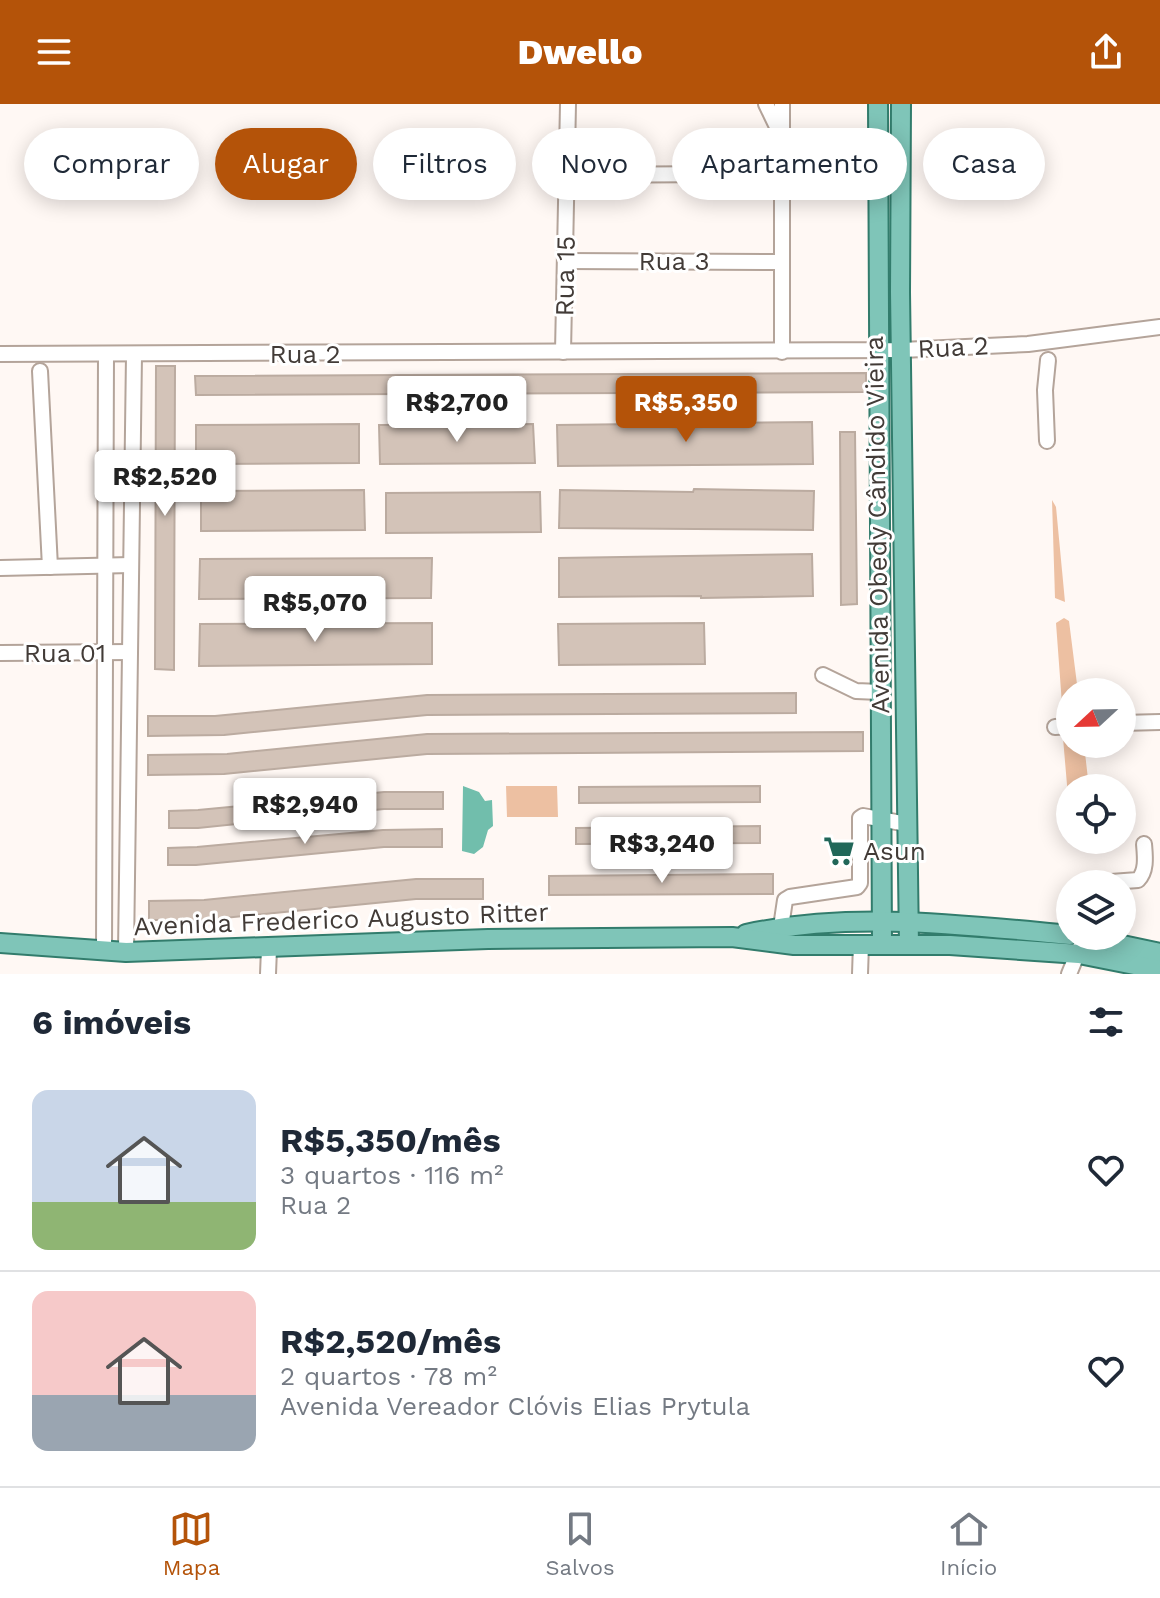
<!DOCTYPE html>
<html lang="pt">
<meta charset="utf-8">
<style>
body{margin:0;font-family:"Work Sans",sans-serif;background:#f6f6f7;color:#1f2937;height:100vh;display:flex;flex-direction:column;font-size:30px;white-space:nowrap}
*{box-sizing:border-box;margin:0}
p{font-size:26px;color:#747a83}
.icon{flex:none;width:44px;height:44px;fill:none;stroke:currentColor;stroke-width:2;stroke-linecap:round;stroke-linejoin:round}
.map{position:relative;height:870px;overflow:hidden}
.sheet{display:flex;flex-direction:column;background:#fff;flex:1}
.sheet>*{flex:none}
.banner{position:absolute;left:24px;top:24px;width:1112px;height:72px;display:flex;gap:16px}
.needle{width:52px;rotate:248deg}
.fabs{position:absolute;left:1056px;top:574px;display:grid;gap:16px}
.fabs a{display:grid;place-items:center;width:80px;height:80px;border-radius:50%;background:#fff;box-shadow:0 4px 20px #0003;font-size:40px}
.price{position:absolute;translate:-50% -68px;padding:0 18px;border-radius:8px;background:#fff;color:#222;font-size:26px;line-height:52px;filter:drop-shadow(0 2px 4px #0008)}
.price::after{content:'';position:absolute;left:50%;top:48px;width:24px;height:18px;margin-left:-12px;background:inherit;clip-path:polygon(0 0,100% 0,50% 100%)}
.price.current{background:#b45309;color:#fff}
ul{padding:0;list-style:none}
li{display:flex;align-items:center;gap:24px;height:200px;padding:0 32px}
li+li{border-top:2px solid #e0e1e3}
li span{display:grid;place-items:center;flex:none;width:224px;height:160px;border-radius:16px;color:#555}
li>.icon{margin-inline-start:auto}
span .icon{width:96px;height:96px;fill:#fffc;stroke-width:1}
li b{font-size:34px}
h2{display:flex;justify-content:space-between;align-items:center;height:96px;padding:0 32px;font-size:34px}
.pill{padding:0 28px;border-radius:36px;background:#fff;box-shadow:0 4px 20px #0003;font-size:28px;line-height:72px}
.pill.current{background:#b45309;color:#fff}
header{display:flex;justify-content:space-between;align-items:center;height:104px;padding:0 32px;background:#b45309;color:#fff;font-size:36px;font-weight:800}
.tabs{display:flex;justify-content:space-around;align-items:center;height:112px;border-top:2px solid #e0e1e3;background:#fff;font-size:22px;color:#747a83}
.tabs a{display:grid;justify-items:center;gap:4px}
.tabs .current{color:#b45309}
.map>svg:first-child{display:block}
.green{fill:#edc0a2}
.water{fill:#71beac}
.building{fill:#d3c3b8;stroke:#bbaba0;stroke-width:2}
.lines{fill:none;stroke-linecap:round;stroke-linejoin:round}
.minor-casing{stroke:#b4a49a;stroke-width:18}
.major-casing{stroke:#327c6c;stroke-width:22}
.minor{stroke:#fff;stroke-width:14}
.major{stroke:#7fc5b8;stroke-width:18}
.labels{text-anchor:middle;stroke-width:6;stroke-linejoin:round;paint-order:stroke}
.street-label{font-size:26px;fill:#423b37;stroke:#fff}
.poi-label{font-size:26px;fill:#423b37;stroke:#fff;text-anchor:start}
</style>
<header><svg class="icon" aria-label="menu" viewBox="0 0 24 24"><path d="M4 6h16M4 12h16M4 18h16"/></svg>Dwello<svg class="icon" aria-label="share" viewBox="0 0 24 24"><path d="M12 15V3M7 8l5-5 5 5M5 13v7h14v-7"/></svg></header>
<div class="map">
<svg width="1160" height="870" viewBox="0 0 1160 870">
<rect width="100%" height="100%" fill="#fff8f4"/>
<!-- green -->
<g class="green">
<polygon points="1052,396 1056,403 1065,498 1055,494"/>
<polygon points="1064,514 1069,517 1078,588 1070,588 1070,617 1066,617 1063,614 1056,519"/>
<polygon points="1067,630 1070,630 1070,640 1084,640 1089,684 1070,684 1070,716 1063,634"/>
<polygon points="506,682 557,682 558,713 507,713"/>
</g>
<!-- water -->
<polygon class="water" points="463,682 479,688 485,697 492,696 493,722 488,726 483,743 474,750 462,747"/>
<!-- building -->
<g class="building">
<polygon points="156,262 175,262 174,566 155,565"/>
<polygon points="866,269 866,288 196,291 195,272"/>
<polygon points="812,318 813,360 558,362 557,321"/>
<polygon points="359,320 359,359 196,360 196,321"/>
<polygon points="533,320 535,359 380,360 379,321"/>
<polygon points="840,328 855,328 857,500 841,501"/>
<polygon points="694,385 814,387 813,426 559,424 560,386 693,388"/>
<polygon points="364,386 365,426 201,427 201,387"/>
<polygon points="540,388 541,428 386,429 386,389"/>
<polygon points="812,450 813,492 701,494 701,492 559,493 559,454"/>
<polygon points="432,454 431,494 199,495 200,455"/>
<polygon points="432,519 432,560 199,562 200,520"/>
<polygon points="704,519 705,560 559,561 558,520"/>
<polygon points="796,589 796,609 427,611 224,631 148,632 148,612 215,612 427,591"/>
<polygon points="863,628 863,647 427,650 224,670 148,671 148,651 227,650 427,630"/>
<polygon points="760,682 760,698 579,699 579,683"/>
<polygon points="384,688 443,688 443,705 384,705 198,724 169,724 169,707 198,706"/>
<polygon points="760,722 760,739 576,740 576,724"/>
<polygon points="442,725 442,743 384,743 196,761 168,761 168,744 197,743 383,726"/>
<polygon points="773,770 773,790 549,791 549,772"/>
<polygon points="416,775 483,775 483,795 416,795 204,816 149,816 149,797 204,796"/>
</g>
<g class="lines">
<defs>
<g id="minor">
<polyline points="766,0 780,29"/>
<polyline points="567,71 878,69"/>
<polyline points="565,157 782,158"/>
<polyline points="563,248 568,0"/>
<polyline points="782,248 782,0"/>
<polyline points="0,250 902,246 1028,240 1160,223"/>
<polyline points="40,267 50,463"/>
<polyline points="1047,337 1045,286 1048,256"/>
<polyline points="0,464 131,461"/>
<polyline points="0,549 130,548"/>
<polyline points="823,571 856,587 880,588"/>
<polyline points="1122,619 1160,618"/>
<polyline points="1055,623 1070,622"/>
<path d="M1084,780L1138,776C1147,767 1145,752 1144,740"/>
<polyline points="781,823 785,796 790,793 857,783 860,779 860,714 863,712 907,720"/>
<polyline points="104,847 106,251"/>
<polyline points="126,848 134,251"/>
<polyline points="268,870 269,845"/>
<polyline points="860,870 861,840"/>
<polyline points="1069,870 1081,841"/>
</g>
<g id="major">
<polyline points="878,0 882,840"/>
<polyline points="901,0 900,188 909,841"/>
<path d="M746,830C853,807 962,821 1070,831"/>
<polyline points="1080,832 1160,849"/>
<polyline points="0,839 126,848 488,835 732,833 794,841 950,841 1079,850 1160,866"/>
</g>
</defs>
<!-- minor casing -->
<use href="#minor" class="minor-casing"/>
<!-- major casing -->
<use href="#major" class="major-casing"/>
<!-- minor -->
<use href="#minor" class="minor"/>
<!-- major -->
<use href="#major" class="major"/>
</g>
<!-- icons -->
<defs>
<symbol id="supermarket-bare" viewBox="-9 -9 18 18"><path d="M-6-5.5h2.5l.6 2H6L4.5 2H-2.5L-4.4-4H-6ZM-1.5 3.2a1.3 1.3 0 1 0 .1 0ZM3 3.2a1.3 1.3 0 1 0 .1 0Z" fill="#216759" stroke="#fff" stroke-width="2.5" paint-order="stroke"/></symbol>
</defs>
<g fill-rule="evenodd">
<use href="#supermarket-bare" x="817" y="725" width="44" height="44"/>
</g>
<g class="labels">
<!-- street labels -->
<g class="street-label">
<text x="674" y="166">Rua 3</text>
<text transform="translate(565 172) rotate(-89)" y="9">Rua 15</text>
<text transform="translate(953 243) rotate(-3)" y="9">Rua 2</text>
<text x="305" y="259">Rua 2</text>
<text transform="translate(877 421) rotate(-91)" y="9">Avenida Obedy Cândido Vieira</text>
<text x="65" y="558">Rua 01</text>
<text transform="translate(341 815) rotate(-2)" y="9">Avenida Frederico Augusto Ritter</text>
</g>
<!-- poi labels -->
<g class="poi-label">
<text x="863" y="756">Asun</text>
</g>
</g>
</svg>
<div class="fabs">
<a><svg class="needle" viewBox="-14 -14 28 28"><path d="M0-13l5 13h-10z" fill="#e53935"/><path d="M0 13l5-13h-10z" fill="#747a83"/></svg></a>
<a><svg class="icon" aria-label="locate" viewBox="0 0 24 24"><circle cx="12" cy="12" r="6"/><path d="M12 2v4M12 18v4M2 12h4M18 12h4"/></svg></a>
<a><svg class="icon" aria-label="layers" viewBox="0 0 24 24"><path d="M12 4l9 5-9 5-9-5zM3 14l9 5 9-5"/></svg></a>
</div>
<b class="price" style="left:457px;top:340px">R$2,700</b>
<b class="price current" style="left:686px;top:340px">R$5,350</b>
<b class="price" style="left:165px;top:414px">R$2,520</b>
<b class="price" style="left:315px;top:540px">R$5,070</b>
<b class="price" style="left:305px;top:742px">R$2,940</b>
<b class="price" style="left:662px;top:781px">R$3,240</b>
<div class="banner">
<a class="pill">Comprar</a>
<a class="pill current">Alugar</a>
<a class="pill">Filtros</a>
<a class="pill">Novo</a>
<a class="pill">Apartamento</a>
<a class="pill">Casa</a>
</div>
</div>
<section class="sheet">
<h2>6 imóveis<svg class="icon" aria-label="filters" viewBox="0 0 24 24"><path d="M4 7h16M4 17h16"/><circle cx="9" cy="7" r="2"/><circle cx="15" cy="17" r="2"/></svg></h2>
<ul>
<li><span style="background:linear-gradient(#c9d6e8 70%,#8fb573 0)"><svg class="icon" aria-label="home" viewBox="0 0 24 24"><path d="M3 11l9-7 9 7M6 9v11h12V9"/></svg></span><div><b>R$5,350/mês</b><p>3 quartos · 116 m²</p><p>Rua 2</p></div><svg class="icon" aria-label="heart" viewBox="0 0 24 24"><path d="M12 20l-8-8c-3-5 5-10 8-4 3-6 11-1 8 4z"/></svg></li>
<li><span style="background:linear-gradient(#f6c9c9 65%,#9aa5b1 0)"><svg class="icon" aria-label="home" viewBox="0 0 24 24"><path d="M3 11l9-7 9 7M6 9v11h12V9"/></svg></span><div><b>R$2,520/mês</b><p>2 quartos · 78 m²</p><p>Avenida Vereador Clóvis Elias Prytula</p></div><svg class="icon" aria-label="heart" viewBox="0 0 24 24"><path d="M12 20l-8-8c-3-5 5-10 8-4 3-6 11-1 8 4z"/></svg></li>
</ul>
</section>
<nav class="tabs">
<a class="current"><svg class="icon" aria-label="map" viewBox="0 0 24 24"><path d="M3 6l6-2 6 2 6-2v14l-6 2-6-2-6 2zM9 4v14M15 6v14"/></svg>Mapa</a>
<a><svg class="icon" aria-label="saved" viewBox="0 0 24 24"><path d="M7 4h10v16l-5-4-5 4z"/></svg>Salvos</a>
<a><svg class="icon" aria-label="home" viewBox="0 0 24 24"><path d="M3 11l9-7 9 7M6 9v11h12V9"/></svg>Início</a>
</nav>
